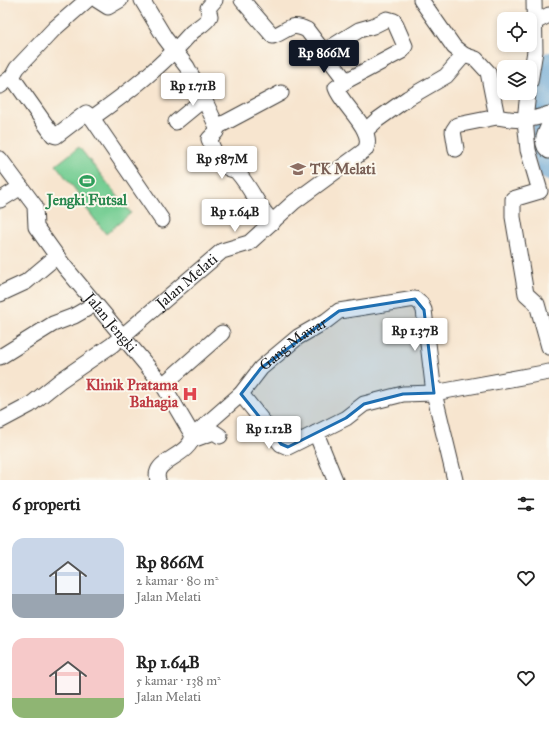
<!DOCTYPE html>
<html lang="id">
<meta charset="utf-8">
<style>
body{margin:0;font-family:"IM FELL Great Primer",serif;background:#f2f2f2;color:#222;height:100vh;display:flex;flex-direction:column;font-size:15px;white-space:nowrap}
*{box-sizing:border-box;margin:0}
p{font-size:13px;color:#767676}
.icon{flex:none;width:22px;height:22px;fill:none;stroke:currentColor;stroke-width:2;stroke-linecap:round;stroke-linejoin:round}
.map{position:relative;height:480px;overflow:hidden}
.sheet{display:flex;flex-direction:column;background:#fff;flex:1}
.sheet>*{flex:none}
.buttons{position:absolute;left:497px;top:12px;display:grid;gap:8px}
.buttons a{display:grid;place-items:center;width:40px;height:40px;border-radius:8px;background:#fff;box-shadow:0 2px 6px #0003;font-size:20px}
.price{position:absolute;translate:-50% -34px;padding:0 9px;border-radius:4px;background:#fff;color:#222;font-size:13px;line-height:26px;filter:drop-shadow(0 1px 2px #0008)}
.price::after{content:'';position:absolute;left:50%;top:24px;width:12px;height:9px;margin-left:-6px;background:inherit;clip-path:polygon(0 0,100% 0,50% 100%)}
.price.current{background:#111827;color:#fff}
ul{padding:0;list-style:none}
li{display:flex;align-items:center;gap:12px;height:100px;padding:0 12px}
li span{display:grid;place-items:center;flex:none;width:112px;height:80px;border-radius:12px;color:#555}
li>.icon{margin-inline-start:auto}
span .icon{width:48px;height:48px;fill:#fffc;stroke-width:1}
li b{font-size:17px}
h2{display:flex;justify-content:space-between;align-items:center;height:48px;padding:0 12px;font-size:17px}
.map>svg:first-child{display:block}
.green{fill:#74cd93;stroke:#487458}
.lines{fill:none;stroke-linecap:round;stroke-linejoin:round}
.river{stroke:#60a1d3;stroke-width:20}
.minor-casing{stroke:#3d3a37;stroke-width:17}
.minor{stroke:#fff;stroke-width:15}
.marked{fill:#1f6fb2;fill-opacity:0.2;stroke:#1f6fb2;stroke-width:3;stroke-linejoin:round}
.labels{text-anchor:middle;stroke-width:4;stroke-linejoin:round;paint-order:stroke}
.education-label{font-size:15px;font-weight:bold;fill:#785e54;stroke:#fbf7ec;text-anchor:start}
.leisure-label{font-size:15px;font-weight:bold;fill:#27864d;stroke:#fbf7ec}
.street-label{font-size:15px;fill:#1c1c1c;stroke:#fbf7ec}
.health-label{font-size:15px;font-weight:bold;fill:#be3a42;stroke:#fbf7ec;text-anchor:end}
</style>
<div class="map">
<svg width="549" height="480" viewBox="0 0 549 480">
<rect width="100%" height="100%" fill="#fbf7ec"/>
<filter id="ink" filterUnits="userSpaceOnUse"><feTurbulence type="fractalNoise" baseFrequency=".025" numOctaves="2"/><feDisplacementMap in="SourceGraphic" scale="8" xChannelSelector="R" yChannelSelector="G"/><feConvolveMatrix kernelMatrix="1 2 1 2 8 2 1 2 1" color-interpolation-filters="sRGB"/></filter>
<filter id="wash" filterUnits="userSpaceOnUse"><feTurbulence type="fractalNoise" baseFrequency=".012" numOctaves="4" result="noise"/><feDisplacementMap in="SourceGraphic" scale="16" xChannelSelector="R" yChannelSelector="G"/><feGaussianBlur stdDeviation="0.9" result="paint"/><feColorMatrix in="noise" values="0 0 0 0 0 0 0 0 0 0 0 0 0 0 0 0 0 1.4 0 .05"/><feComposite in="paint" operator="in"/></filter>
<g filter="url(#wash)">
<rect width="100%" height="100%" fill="#f7e5cf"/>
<!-- green -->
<polygon class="green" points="79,147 131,213 106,234 79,199 81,197 56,165"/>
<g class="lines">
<!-- river -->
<polyline class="river" points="549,62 541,148 549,171"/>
</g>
</g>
<g filter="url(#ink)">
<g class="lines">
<defs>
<g id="minor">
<polyline points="97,0 108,7 120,0"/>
<polyline points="142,0 165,38 187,67 204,99 217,127 281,93"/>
<path d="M242,0L273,36C288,31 290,21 307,30L346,81"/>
<path d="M421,0L454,47L464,55L476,59L488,72L497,117C516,121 530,121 549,114"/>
<polyline points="535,22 549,15"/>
<polyline points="12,77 17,68 54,29 87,0"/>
<polyline points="530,82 535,51 534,0"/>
<path d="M0,86L12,77L53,135L56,136L86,113L92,118C130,91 161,67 192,32C198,27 207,23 210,16L208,8L215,0"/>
<polyline points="528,93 525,120 528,150 540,191 513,199 513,217 526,294 537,304 549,347"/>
<polyline points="92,118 162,220"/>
<polyline points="176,122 204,99"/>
<path d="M549,125C545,134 539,143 549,151"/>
<path d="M217,127L216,132L209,139C212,147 218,160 225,166C229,170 235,169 238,173C252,189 258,208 273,222"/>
<polyline points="365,131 377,120 408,98 446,76 464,55"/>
<polyline points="456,149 453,131 457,125 497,117"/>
<path id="s1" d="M0,159L35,206L36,227L64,266L163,385L193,436C189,457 151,460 158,480"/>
<polyline points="0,200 21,187"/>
<polyline points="0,294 26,282 57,256"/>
<polyline points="0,357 53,324 74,316 95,304"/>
<polyline points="163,385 222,333"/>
<polyline points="241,394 281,444 288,447 346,418 364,404 403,394 434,393 549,372"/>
<path id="s2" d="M0,421L30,405L61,380L112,345L222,251L249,243L294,202L365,150C377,131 342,106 336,88L346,81L402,51L405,46L394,21L387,19L373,26L359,30L325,51"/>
<polyline points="316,433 335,480"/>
<path id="s3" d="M193,436L241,394L261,368L298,337L326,321L339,311L415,299L421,304L424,310L434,393L455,480"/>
<polyline points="195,439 214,432 220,436"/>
</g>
</defs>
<!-- minor casing -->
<use href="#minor" class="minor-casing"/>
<!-- minor -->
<use href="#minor" class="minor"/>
</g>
</g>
<!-- marked area -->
<path class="marked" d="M415,299L424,310L434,393L403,394L364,404L346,418L288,447L281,444L241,394L261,368L339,311Z"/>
<!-- icons -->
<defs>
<symbol id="school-bare" viewBox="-9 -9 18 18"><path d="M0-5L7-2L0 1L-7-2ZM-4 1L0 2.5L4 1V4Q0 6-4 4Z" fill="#8d6e63" stroke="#fbf7ec" stroke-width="2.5" paint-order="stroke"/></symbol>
<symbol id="stadium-bare" viewBox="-9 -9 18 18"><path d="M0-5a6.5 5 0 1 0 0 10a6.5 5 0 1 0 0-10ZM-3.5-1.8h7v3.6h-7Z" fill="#2e9e5b" stroke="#fbf7ec" stroke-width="2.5" paint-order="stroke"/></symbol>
<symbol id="hospital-bare" viewBox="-9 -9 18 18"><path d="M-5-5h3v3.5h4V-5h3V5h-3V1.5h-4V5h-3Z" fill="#e0444e" stroke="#fbf7ec" stroke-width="2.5" paint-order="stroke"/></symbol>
</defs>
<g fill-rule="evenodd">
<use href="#school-bare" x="287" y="158" width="22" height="22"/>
<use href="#stadium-bare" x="76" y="170" width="22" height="22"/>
<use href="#hospital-bare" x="179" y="383" width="22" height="22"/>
</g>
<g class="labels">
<!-- education labels -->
<g class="education-label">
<text x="310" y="174">TK Melati</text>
</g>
<!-- leisure labels -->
<g class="leisure-label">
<text x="87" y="205">Jengki Futsal</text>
</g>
<!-- street labels -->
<g class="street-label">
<text dy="5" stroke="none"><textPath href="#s2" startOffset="234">Jalan Melati</textPath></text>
<text dy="5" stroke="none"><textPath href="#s1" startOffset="201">Jalan Jengki</textPath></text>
<text dy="5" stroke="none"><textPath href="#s3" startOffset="137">Gang Mawar</textPath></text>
</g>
<!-- health labels -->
<g class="health-label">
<text x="178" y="390">Klinik Pratama<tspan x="178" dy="17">Bahagia</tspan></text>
</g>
</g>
</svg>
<div class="buttons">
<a><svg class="icon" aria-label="locate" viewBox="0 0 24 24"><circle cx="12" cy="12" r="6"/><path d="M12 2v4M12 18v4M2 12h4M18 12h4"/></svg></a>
<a><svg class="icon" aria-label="layers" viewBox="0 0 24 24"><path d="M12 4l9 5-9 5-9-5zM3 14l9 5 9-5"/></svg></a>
</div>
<b class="price current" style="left:324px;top:74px">Rp 866M</b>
<b class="price" style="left:193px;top:107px">Rp 1.71B</b>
<b class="price" style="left:222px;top:180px">Rp 587M</b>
<b class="price" style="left:235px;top:233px">Rp 1.64B</b>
<b class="price" style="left:415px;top:352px">Rp 1.37B</b>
<b class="price" style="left:269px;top:450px">Rp 1.12B</b>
</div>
<section class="sheet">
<h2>6 properti<svg class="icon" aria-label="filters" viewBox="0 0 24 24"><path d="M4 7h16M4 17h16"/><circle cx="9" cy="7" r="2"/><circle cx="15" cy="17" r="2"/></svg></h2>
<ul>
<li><span style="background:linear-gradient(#c9d6e8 70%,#9aa5b1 0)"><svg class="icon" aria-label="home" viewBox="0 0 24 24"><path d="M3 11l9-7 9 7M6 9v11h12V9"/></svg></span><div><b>Rp 866M</b><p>2 kamar · 80 m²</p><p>Jalan Melati</p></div><svg class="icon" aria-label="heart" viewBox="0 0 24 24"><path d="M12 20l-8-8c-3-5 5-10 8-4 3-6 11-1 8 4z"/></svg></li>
<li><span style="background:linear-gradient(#f6c9c9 75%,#8fb573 0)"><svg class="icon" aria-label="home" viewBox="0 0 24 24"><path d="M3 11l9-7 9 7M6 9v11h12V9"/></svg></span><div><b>Rp 1.64B</b><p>5 kamar · 138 m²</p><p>Jalan Melati</p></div><svg class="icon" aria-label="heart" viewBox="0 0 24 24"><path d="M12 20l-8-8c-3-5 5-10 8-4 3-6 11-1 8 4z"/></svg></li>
</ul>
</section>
